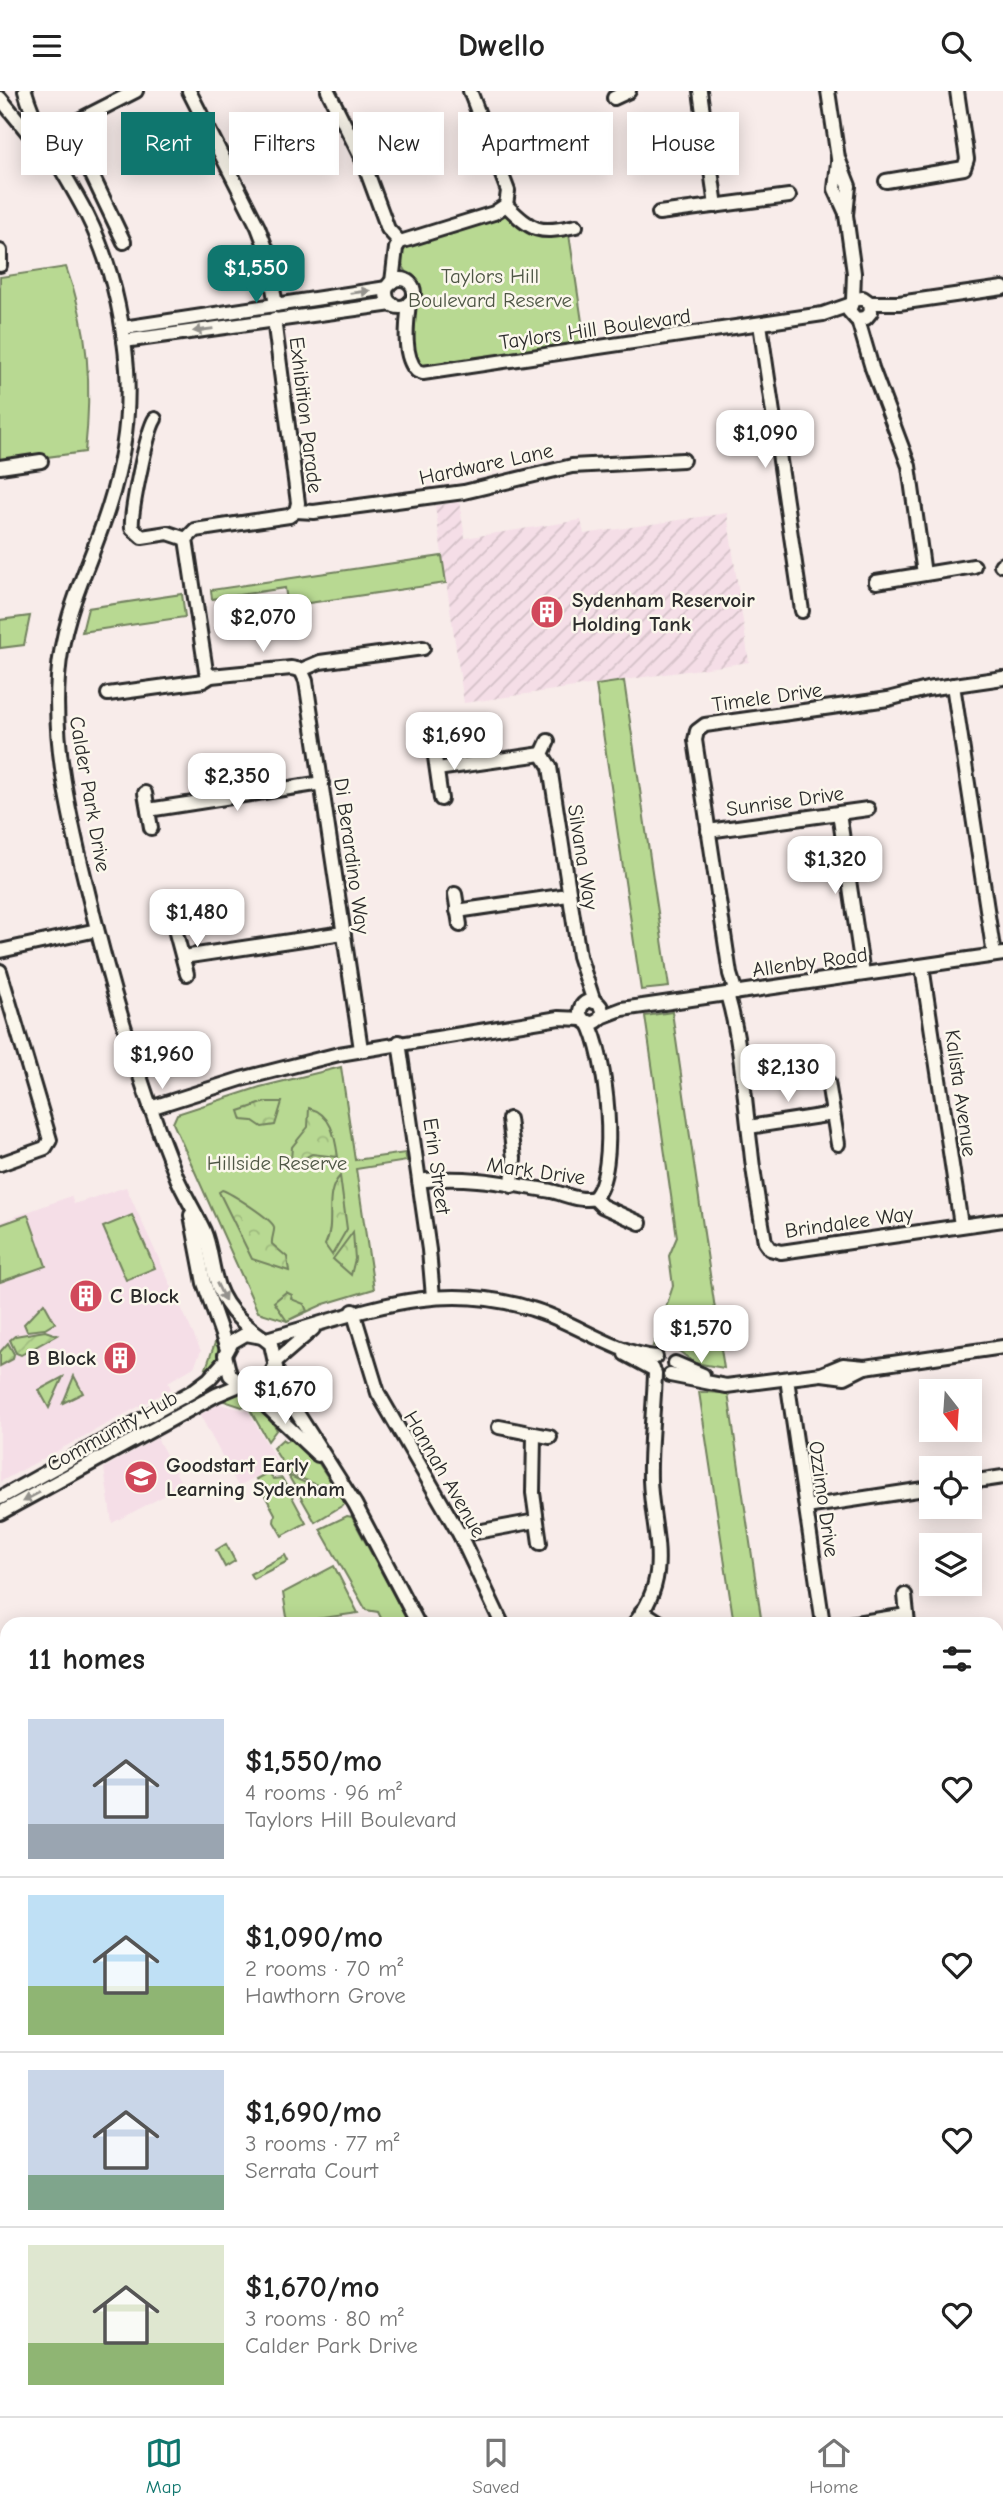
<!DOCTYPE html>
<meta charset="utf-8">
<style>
body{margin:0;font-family:"Comic Neue",sans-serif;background:#f2f2f2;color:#222;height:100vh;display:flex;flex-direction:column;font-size:26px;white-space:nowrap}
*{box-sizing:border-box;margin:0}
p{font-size:23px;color:#767676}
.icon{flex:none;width:38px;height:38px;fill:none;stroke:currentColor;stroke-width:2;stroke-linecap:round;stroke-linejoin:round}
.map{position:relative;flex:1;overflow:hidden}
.side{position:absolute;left:0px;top:1526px;width:1004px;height:800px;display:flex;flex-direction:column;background:#fff;border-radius:21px 21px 0 0;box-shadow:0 4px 18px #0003}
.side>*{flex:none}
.top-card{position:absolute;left:21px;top:21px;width:962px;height:63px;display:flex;gap:14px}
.needle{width:46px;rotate:163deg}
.controls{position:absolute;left:919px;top:1288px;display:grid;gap:14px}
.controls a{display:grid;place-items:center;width:63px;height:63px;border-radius:0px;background:#fff;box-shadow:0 4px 18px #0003;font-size:35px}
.price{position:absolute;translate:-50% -60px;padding:0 16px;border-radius:14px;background:#fff;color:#222;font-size:23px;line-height:46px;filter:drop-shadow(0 2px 4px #0008)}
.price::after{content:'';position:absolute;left:50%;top:42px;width:21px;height:16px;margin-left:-10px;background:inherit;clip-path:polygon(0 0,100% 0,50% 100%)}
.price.on{background:#0f766e;color:#fff}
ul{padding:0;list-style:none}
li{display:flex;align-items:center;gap:21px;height:175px;padding:0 28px}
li+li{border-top:2px solid #e0e0e0}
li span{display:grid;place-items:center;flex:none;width:196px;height:140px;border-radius:0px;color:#555}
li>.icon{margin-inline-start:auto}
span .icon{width:84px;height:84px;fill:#fffc;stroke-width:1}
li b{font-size:30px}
h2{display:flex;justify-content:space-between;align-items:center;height:84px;padding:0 28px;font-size:30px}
.tag{padding:0 24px;border-radius:0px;background:#fff;box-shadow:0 4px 18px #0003;font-size:24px;line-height:63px}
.tag.on{background:#0f766e;color:#fff}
header{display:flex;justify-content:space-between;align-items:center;height:91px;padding:0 28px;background:#fff;font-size:32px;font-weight:800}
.menu{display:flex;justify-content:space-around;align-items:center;height:98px;border-top:2px solid #e0e0e0;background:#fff;font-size:19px;color:#767676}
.menu a{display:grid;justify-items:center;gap:4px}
.menu .on{color:#0f766e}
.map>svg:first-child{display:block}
.built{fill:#f5dee7}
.industrial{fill:url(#industrial-furrows)}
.green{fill:#b8d992;stroke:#72825e;stroke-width:2}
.forest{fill:url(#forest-crowns);stroke:#72825e;stroke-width:2}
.garden{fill:url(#garden-furrows);stroke:#72825e;stroke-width:2}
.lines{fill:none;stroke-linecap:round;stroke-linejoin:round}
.minor-casing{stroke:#2b2b2b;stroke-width:18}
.minor{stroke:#fbf7ec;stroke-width:12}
.oneway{fill:#93918c}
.labels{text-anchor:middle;stroke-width:5;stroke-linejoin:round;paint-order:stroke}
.park-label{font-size:21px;fill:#4e5645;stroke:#fbf7ec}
.street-label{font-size:21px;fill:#2b2b2b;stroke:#fbf7ec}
.poi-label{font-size:21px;font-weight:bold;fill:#2b2b2b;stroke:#fbf7ec;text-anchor:start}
</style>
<header><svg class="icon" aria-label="menu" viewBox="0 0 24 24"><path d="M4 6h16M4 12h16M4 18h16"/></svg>Dwello<svg class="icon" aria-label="search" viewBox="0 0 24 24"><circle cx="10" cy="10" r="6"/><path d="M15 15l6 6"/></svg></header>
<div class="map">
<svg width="1003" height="2325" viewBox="0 0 1003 2325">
<defs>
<pattern id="industrial-furrows" width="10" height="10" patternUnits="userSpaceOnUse" patternTransform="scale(1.75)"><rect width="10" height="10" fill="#f5dee7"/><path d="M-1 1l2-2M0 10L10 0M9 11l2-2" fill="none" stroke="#d2bfc6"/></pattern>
<pattern id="forest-crowns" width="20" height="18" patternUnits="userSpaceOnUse" patternTransform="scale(1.75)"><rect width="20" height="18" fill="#b8d992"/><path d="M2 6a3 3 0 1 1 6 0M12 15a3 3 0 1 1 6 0" fill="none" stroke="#9eba7e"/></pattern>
<pattern id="garden-furrows" width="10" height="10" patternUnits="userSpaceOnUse" patternTransform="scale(1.75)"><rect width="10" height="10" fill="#b8d992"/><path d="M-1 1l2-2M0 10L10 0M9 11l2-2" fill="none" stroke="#9eba7e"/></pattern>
</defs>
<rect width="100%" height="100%" fill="#f8ecea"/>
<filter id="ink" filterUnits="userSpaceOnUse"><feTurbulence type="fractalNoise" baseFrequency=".0143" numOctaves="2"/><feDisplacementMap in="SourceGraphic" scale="14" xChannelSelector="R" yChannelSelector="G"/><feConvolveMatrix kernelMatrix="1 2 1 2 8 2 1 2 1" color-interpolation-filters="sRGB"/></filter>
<g filter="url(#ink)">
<!-- built -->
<g class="built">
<polygon points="126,1096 201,1260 194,1276 168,1291 171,1298 0,1391 0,1131 71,1105 74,1113"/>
<polygon points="219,1313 248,1320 279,1374 238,1395 200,1324"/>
<polygon points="157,1347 183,1395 112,1432 104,1377"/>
</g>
<!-- industrial -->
<polygon class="industrial" points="459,411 465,447 581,429 584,443 727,422 749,571 464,612 435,415"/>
<!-- green -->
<g class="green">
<path d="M507,122L528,141L569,143L585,251L424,275L416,267L411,238L418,200C413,185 397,176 400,158L412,149Z"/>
<path d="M66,176C89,237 92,296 85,361L0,372V186Z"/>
<polygon points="442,465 446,492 288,515 285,497 212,508 211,499"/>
<polygon points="182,503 185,526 82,541 88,517"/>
<polygon points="30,525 24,554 0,557 0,529"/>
<polygon points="624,590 669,896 641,899 596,594"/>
<polygon points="672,921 717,1232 724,1277 695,1272 671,1254 653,1255 673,1195 669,1165 677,1146 645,925"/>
<polygon points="341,976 355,1069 405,1062 407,1070 356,1078 374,1198 324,1213 287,1230 258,1221 173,1032 177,1023 260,996"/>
<polygon points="28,1124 46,1175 0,1191 0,1134"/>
<polygon points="132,1124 155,1177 126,1189 103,1136"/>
<polygon points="44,1212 55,1232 45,1238 27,1240 24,1233"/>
<polygon points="217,1246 219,1264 207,1283 205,1280"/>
<polygon points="74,1285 83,1302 63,1312"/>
<polygon points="63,1286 49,1317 39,1299"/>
<polygon points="699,1301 728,1302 762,1533 734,1533"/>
<polygon points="239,1302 252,1310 242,1316 221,1309"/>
<polygon points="256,1312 277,1338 268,1350 249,1317"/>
<polygon points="294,1346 316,1368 336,1399 333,1401 289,1382 273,1357 283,1348 285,1351"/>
<polygon points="269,1381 273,1388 282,1387 306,1432 282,1445 274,1431 275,1423 256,1388"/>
<polygon points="288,1384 332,1404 339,1403 345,1413 315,1431"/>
<polygon points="347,1425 352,1426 409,1533 384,1533 378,1521 366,1519 320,1438"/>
<polygon points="226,1453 235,1470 225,1476 216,1459"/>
<polygon points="285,1464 288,1470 253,1488 250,1483"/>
<polygon points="334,1475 358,1522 288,1532 283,1502"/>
<polygon points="0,1899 7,1925 7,1951 0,1955"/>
<polygon points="7,2272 7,2319 227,2319 228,2325 0,2325 0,2273"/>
<polygon points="877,2319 877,2325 794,2325 792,2320"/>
</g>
<!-- forest -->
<g class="forest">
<polygon points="266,1011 282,1011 275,1034 262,1036 253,1030 242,1029 239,1020"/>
<path d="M309,1017C332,1023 335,1046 338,1066L312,1063L297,1071L291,1069L292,1056L308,1036Z"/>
<path d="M340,1085L347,1138L332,1164L325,1154C337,1131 322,1105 340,1085Z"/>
<path d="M222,1099C231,1102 272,1128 274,1136C275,1141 271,1147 272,1153L287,1166L289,1180L252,1168L219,1101Z"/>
<polygon points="353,1141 355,1168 351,1184 333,1168"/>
<polygon points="286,1201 292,1204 291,1208 304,1213 307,1220 287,1230 274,1211"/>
</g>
<!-- garden -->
<g class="garden">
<polygon points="45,1240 57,1244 21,1264 16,1262 10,1249 15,1245"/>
<polygon points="8,1252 14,1263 13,1268 0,1275 0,1261"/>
</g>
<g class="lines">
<defs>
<g id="minor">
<path d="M25,0C38,45 66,83 87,124C111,172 123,225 127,278C130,324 123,371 109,415C90,476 63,519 58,586C53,653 69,724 85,789C109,891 138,990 177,1087C185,1105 196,1122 204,1140C210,1154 211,1170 215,1185C221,1213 240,1231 262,1246"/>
<polyline points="189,0 258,136 266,157 276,214"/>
<polyline points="328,0 363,70 388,138 400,151"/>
<polyline points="700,0 716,115"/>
<polyline points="828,0 838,67 849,95 846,124 854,182 853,209 849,220 856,228 866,227 871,221 870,212 863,207 853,209"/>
<polyline points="0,7 51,70"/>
<polyline points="614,7 629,0"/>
<polyline points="838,71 835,98 845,120"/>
<polyline points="886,90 964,77 967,68 957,0"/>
<path d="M506,114C533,141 539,143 576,135"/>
<polyline points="659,122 789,105"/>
<polyline points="124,151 71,40 75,31 136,0"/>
<polyline points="0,160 0,174"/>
<circle cx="400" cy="202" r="14"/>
<polyline points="392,191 396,157 400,151 494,122 506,114 508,100 470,0"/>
<path d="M409,212C407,231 402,265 417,280L423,282L823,223L849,214"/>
<polyline points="870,212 899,212 1003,197"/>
<polyline points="858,229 872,277 909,375 924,483"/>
<polyline points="760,233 802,520"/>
<polyline points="123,237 387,197"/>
<polyline points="124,250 392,213"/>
<path d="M155,328C147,340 130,423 132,437L142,446L168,442L186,448"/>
<polyline points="0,376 41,370"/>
<polyline points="296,420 314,421 464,401 572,375 683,369"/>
<polyline points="1001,474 1003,473"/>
<polyline points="876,491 974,475"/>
<polyline points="301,579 306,590 361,958"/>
<polyline points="211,585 206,580 186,448 195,439 289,425 296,420 298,412 274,228"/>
<polyline points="953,594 994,864"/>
<polyline points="108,603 203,590 211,585 291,577 301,579 320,571 423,557"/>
<polyline points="548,650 542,663 550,676 579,865 594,911"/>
<polyline points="434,659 441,708"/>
<polyline points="437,678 542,663"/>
<polyline points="145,702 151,737"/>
<polyline points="148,719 322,692"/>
<polyline points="839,722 863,883"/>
<polyline points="708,740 868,718"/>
<polyline points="455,803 460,834"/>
<polyline points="457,820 568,804"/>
<polyline points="176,842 187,883"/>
<polyline points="0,860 97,839"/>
<polyline points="183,866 343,842"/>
<polyline points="922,875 961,1134"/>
<polyline points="0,880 50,1049 45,1057 0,1073"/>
<polyline points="736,902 730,883 695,649 697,640 705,634 888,608 927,598 1003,587"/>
<path d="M727,903C742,954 744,1007 751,1059C754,1090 760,1120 765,1151L770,1158L781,1161L1003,1129"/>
<circle cx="591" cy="921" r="11"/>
<polyline points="601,926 622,918 1003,863"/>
<path d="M588,931C606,963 620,1079 594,1107"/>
<polyline points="399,951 429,1159 433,1206"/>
<polyline points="828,991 838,1053"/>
<polyline points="150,1017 241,988 339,963 559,927 582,928"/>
<polyline points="509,1028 514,1067 512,1095"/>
<polyline points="749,1036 833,1023"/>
<path d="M419,1090C462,1083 509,1093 551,1100C565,1103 580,1111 594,1107L602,1115L640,1132"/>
<polyline points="191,1124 204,1192 227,1258"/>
<polyline points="353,1220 378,1302 460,1444 502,1533"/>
<path d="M266,1248C359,1223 434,1187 532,1218C574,1230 613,1262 656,1266"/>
<polyline points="625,1263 653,1278"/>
<polyline points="276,1270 313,1238"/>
<polyline points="675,1272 703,1284"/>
<path d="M275,1275C267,1295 246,1299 230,1284L225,1264L232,1251L246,1243L262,1246L271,1253L280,1295L355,1413L418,1533"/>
<polyline points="822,1283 845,1286 865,1276"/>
<polyline points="670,1284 726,1295 821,1283 843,1274 865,1276 1003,1256"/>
<polyline points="787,1288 823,1533"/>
<polyline points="243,1293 318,1364"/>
<polyline points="499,1336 550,1346"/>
<polyline points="534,1344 533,1402 540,1452"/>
<polyline points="970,1391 1003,1386"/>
<polyline points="0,1407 193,1300 209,1288 225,1270"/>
<polyline points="806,1416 931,1397"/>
<polyline points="0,1422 216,1304 242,1293"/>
<polyline points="460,1444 536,1430"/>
<polyline points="905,1504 908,1533"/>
<polyline points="642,1520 662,1533"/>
<path d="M634,1533C674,1483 652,1444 650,1389C649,1354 654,1317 655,1282"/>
<polyline points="849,1533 907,1524"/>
<polyline points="998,1625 1003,1620"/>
<polyline points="0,1633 7,1632"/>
<polyline points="998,1649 1003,1655"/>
<polyline points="998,1835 1003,1841"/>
<polyline points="0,1870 7,1883"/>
<polyline points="998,1970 1003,1969"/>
<polyline points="998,2102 1003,2101"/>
<polyline points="998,2229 1003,2229"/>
<polyline points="0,2260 7,2259"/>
<polyline points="286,2319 287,2325"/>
<polyline points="478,2319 479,2325"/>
<polyline points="587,2319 588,2325"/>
<polyline points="667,2319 668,2325"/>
<polyline points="947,2319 948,2325"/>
</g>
</defs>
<!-- minor casing -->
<use href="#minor" class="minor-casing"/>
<!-- minor -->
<use href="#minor" class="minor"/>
</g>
<!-- one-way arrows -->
<defs><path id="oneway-solid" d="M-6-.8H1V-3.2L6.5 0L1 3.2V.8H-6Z" transform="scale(1.75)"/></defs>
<g class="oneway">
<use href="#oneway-solid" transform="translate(360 201) rotate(-8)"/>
<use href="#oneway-solid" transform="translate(203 239) rotate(172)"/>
<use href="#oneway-solid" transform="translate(221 1201) rotate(64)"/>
<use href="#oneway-solid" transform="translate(31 1406) rotate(152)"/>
</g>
</g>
<!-- icons -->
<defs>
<symbol id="building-disc" viewBox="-11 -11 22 22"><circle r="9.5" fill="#d1495b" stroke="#fbf7ec"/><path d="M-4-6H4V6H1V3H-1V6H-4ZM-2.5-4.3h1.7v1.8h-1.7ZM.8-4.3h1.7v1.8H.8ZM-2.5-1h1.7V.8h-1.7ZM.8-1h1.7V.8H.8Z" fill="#fff"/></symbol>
<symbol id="school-disc" viewBox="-11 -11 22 22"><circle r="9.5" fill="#d1495b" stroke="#fbf7ec"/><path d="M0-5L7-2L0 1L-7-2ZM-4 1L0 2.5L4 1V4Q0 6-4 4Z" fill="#fff"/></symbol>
</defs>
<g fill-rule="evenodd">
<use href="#building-disc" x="528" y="502" width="38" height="38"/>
<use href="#building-disc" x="67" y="1186" width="38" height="38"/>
<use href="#building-disc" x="101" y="1248" width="38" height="38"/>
<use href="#school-disc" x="122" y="1367" width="38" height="38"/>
</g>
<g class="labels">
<!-- park labels -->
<g class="park-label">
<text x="490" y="192">Taylors Hill<tspan x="490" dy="24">Boulevard Reserve</tspan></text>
<text x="277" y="1079">Hillside Reserve</text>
</g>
<!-- street labels -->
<g class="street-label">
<text transform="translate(595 238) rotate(-8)" y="7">Taylors Hill Boulevard</text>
<text transform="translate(306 324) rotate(83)" y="7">Exhibition Parade</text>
<text transform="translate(486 373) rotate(-12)" y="7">Hardware Lane</text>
<text transform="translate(767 606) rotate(-8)" y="7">Timele Drive</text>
<text transform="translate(90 703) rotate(80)" y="7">Calder Park Drive</text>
<text transform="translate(785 710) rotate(-8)" y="7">Sunrise Drive</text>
<text transform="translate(352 765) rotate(82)" y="7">Di Berardino Way</text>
<text transform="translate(583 766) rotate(81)" y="7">Silvana Way</text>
<text transform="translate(810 871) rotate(-8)" y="7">Allenby Road</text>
<text transform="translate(961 1002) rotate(82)" y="7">Kalista Avenue</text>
<text transform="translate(437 1075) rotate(82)" y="7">Erin Street</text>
<text transform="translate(536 1080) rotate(8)" y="7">Mark Drive</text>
<text transform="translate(849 1131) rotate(-8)" y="7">Brindalee Way</text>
<text transform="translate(112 1340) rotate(-29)" y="7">Community Hub</text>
<text transform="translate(445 1383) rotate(60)" y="7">Hannah Avenue</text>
<text transform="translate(824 1408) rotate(82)" y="7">Ozzimo Drive</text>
</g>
<!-- poi labels -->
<g class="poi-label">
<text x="572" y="516">Sydenham Reservoir<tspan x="572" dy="24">Holding Tank</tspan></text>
<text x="110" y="1212">C Block</text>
<text x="96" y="1274" text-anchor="end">B Block</text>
<text x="166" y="1381">Goodstart Early<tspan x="166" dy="24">Learning Sydenham</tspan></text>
</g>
</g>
</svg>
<div class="controls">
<a><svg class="needle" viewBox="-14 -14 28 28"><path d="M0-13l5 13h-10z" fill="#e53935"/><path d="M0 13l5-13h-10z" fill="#767676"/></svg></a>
<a><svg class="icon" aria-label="locate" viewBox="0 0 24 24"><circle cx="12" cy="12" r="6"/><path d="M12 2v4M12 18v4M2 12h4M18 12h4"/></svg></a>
<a><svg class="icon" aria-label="layers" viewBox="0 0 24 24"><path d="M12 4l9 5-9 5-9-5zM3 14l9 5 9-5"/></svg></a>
</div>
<b class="price on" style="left:256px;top:214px">$1,550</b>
<b class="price" style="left:765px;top:379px">$1,090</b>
<b class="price" style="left:263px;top:563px">$2,070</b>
<b class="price" style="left:454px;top:681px">$1,690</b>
<b class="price" style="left:237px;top:722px">$2,350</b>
<b class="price" style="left:835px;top:805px">$1,320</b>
<b class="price" style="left:197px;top:858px">$1,480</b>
<b class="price" style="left:162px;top:1000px">$1,960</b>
<b class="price" style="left:788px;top:1013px">$2,130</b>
<b class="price" style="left:701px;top:1274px">$1,570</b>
<b class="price" style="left:285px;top:1335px">$1,670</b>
<div class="top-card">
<a class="tag">Buy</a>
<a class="tag on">Rent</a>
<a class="tag">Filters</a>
<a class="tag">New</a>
<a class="tag">Apartment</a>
<a class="tag">House</a>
</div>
<section class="side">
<h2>11 homes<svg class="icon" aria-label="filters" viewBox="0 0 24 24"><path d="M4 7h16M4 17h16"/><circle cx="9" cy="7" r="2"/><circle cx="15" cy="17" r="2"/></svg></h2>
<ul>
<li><span style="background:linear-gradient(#c9d6e8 75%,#9aa5b1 0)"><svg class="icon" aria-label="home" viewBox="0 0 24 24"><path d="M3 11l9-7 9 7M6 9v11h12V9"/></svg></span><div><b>$1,550/mo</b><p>4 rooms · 96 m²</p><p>Taylors Hill Boulevard</p></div><svg class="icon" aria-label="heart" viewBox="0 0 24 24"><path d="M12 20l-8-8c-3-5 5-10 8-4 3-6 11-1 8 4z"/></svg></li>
<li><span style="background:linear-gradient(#bfe0f5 65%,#8fb573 0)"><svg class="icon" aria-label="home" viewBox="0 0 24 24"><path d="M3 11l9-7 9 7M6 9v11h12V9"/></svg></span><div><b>$1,090/mo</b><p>2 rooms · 70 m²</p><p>Hawthorn Grove</p></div><svg class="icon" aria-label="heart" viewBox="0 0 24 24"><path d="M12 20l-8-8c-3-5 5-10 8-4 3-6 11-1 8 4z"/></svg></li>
<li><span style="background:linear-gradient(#c9d6e8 75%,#7fa58c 0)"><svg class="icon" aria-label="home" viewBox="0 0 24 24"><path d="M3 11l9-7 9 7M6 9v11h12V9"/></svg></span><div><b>$1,690/mo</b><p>3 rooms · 77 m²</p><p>Serrata Court</p></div><svg class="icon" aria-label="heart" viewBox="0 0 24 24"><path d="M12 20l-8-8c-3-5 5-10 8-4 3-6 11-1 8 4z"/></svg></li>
<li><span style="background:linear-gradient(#dfe7d0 70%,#8fb573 0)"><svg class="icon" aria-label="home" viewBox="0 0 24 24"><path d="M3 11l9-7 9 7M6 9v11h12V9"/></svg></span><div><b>$1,670/mo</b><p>3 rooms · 80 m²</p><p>Calder Park Drive</p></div><svg class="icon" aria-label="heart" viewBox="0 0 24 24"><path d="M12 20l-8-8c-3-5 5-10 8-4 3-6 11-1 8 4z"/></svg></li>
</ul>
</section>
</div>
<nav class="menu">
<a class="on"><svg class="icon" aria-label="map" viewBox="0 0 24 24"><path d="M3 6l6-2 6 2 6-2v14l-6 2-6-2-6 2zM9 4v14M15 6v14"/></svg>Map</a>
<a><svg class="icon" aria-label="saved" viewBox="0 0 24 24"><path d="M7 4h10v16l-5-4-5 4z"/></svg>Saved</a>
<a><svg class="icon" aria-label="home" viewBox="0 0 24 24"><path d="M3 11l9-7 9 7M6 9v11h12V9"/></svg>Home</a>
</nav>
